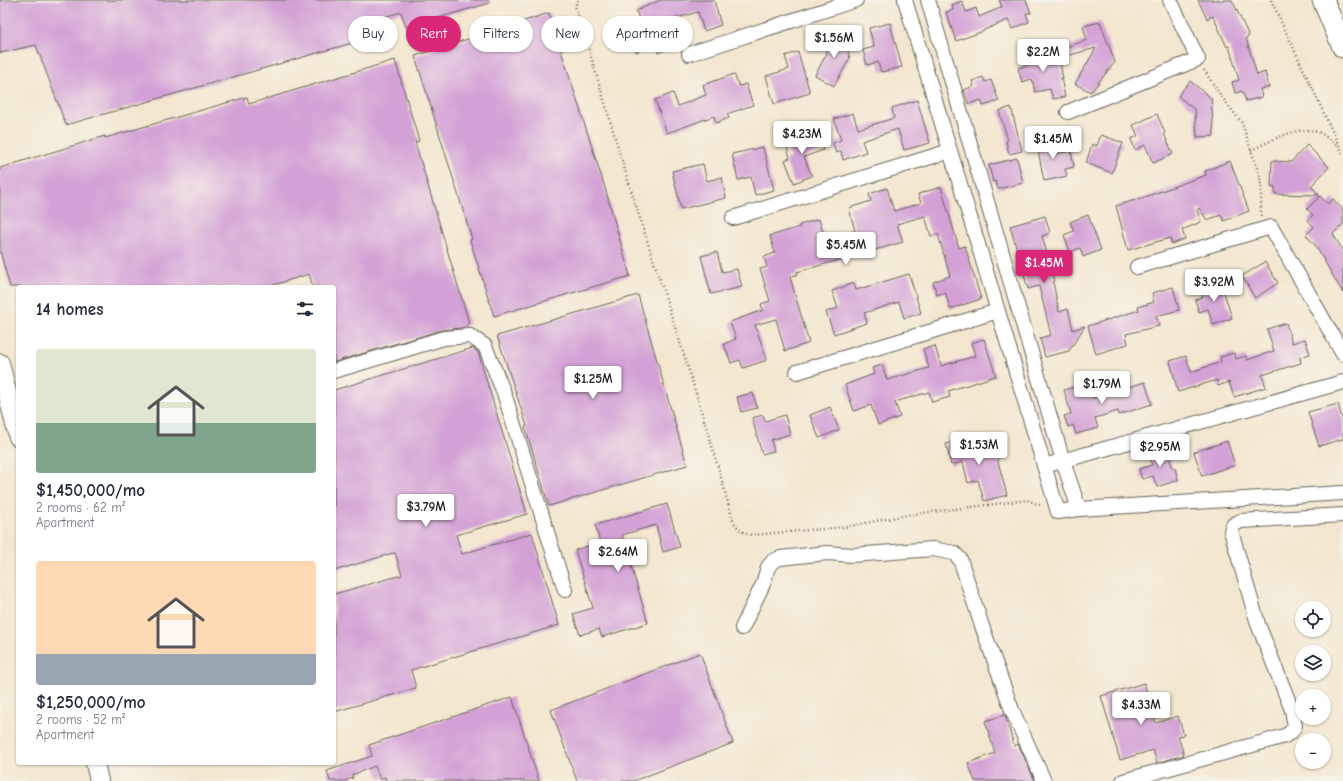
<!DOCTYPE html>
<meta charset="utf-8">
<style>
body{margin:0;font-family:"Comic Neue",sans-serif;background:#f6f6f7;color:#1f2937;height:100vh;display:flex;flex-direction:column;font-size:15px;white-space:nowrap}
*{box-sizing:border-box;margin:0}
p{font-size:13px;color:#747a83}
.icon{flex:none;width:22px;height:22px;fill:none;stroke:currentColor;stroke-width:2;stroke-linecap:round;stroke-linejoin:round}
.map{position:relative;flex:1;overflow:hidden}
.sheet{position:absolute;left:16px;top:285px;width:320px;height:480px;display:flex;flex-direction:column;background:#fff;border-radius:4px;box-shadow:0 1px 3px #0004}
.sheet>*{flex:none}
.top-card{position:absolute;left:348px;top:16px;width:380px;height:36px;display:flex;gap:8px}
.controls{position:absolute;left:1295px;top:601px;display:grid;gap:8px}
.controls a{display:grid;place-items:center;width:36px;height:36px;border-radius:50%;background:#fff;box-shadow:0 1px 3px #0004;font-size:20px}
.price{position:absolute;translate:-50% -34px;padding:0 9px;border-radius:4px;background:#fff;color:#222;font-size:13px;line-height:26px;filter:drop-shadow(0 1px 2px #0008)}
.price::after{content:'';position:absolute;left:50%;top:24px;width:12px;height:9px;margin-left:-6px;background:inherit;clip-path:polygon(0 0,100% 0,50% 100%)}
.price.active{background:#db2777;color:#fff}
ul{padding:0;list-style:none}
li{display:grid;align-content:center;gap:8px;height:212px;padding:0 20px}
li span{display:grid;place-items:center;height:124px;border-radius:4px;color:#555}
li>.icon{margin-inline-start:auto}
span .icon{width:72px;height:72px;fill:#fffc;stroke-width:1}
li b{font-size:17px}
h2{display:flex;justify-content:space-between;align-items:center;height:48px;padding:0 20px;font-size:17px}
.chip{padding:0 14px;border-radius:18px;background:#fff;box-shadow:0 1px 3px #0004;font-size:14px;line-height:36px}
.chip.active{background:#db2777;color:#fff}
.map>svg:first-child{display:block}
.building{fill:#d3a1d6}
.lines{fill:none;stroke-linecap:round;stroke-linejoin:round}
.minor-casing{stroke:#67635b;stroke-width:16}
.major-casing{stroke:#67635b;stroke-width:20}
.highway-casing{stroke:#67635b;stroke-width:23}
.path{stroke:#67635b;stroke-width:2.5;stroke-dasharray:1 3;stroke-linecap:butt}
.minor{stroke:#fff;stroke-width:14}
.major{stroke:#fff;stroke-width:18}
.highway{stroke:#fff;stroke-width:21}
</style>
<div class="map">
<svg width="1343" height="781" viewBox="0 0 1343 781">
<rect width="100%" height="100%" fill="#f7f3e8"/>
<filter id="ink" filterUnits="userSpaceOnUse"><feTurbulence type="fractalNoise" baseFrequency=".025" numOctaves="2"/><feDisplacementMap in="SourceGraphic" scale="8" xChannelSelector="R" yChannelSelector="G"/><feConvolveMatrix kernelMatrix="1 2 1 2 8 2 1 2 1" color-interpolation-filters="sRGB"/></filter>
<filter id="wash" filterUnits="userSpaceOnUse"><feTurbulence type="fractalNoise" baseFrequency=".012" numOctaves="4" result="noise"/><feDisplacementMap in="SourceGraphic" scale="16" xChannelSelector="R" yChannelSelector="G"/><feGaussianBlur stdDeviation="0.9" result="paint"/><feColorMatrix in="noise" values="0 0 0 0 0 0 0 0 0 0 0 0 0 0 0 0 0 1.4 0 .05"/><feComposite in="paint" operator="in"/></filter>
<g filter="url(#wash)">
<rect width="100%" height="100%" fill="#f3e6cf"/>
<g id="blocks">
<!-- building -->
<g class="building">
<polygon points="0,0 489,0 490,3 406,27 401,12 383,17 387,33 66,125 36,45 0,53"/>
<polygon points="660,0 714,0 721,25 704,31 698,12 666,21 676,45 658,53 655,44 636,52 628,36 643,29 636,11"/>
<polygon points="999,0 1026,0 1031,13 1026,13 1029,22 1012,29 1008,20 984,30 984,31 956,41 946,12 953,10 952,5 962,1 966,12 976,8 979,17 1002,7"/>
<polygon points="1198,0 1232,0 1249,36 1246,38 1257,75 1265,72 1269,87 1260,89 1262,97 1246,101 1242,91 1235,93 1232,82 1239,80 1229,46 1227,47 1213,16 1207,19"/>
<polygon points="549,13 606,191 630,276 494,316 470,240 472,239 415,56"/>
<polygon points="1100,22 1115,62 1091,92 1075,84 1096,48 1066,56 1063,48 1087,40 1083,26"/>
<polygon points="890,23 902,67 881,72 878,62 867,65 863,50 874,47 869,28"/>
<polygon points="842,32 850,58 834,86 815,75 827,53 823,38"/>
<polygon points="1044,44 1049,65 1060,63 1063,79 1061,78 1065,97 1053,99 1050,89 1035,92 1032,79 1022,82 1018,68 1032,64 1028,47"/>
<polygon points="798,52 810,93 774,104 766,76 789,69 785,56"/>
<polygon points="395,60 419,141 415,142 469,323 467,324 468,326 461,328 442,330 334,362 334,287 313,287 309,274 267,287 10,287 0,251 0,168 105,136 105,138 247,97 249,104"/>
<polygon points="734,74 739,86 746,84 753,105 727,114 729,118 716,123 714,116 667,133 655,100 673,93 678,106 706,95 703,85"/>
<polygon points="983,77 985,82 991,80 999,101 983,106 981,100 969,104 964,90 974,86 972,81"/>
<polygon points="1190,81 1211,98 1214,136 1197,137 1195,110 1178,96"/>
<polygon points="917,100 930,143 904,150 898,129 862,141 866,152 843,160 841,151 836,153 833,143 841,140 834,119 853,113 858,129 894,118 892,108"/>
<polygon points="1011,107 1022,151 1009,154 1006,141 1008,140 999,111"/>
<polygon points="1157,114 1165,133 1164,134 1173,154 1153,163 1145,145 1135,150 1131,139 1138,136 1133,125"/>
<polygon points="815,130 823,150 804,157 812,176 794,183 785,160 790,158 785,141"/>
<polygon points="1101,135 1123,143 1112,173 1086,163 1092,144 1097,146"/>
<polygon points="1051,136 1055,154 1071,151 1074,167 1065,169 1067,176 1044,181 1036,140"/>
<polygon points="1307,145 1329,167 1311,186 1319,195 1275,194 1275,187 1271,186 1272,161 1291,162"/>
<polygon points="763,147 774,190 755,195 751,177 738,180 732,154"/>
<polygon points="1017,158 1023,183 998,189 995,181 993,182 989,165"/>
<polygon points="1230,161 1249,211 1224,221 1221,215 1207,220 1199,208 1197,210 1201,222 1182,230 1185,239 1172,244 1170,238 1128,250 1116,206 1145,197 1206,175 1205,171"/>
<polygon points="703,164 707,181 722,177 726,198 681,209 672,171"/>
<polygon points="941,187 959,248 965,246 981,299 950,309 945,292 937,295 933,282 950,276 938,234 931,236 925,216 897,224 903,242 797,272 798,274 790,277 809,343 785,351 776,319 755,325 767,360 743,368 740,360 731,363 724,344 736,339 730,322 763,310 761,304 770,301 760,269 767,267 764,257 775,253 770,236 800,227 799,225 819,219 825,240 855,231 849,208 871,201 869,194 887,188 894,211 921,203 918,194"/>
<polygon points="1320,196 1328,204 1333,199 1343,210 1343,224 1333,234 1343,251 1343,293 1315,245 1306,235 1314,227 1308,220 1313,215 1307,209"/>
<polygon points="1088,215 1101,250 1083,257 1080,248 1070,252 1064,235 1074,231 1070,222"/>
<polygon points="1045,216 1050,233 1042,236 1055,281 1053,282 1059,312 1068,309 1073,330 1085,326 1069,351 1045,357 1040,338 1051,335 1039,286 1028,289 1010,226"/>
<polygon points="717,252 722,272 737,269 742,287 711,294 701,256"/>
<polygon points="1265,262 1278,283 1255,298 1242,276"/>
<polygon points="909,274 921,313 904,318 899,302 864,313 867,323 834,334 826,312 838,308 832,291 854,283 856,290"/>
<polygon points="1220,280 1232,318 1213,325 1208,309 1199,312 1195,300 1203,297 1200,287"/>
<polygon points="1173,287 1179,310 1156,316 1159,326 1126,334 1128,344 1096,354 1088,326 1139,310 1138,307 1154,302 1152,293"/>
<polygon points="638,295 687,465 549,506 525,427 527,426 497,336"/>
<polygon points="1286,323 1292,343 1305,339 1310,354 1300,357 1301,363 1262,375 1266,387 1234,397 1229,382 1218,386 1217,380 1178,392 1170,361 1186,356 1191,372 1221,362 1220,357 1234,353 1236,359 1246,356 1247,360 1274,351 1267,329"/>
<polygon points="984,339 996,376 948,391 950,397 932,402 929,392 895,402 900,417 878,425 871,405 854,411 845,385 874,374 872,368 882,365 887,380 929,368 923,349 935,346 941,366 975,356 971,343"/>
<polygon points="473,348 478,352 527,514 456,535 462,554 532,533 559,625 411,670 416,688 334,712 334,594 402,575 395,553 393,553 334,571 334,390"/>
<polygon points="1145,382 1152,404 1119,415 1118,411 1095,418 1098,428 1076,434 1073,425 1068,427 1064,416 1071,414 1064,390 1088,383 1093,398"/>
<polygon points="753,393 757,408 741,412 737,397"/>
<polygon points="1338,404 1343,422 1343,439 1319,446 1308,412"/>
<polygon points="830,407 839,430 819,438 810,415"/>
<polygon points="763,415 765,421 785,415 790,434 771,440 774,451 762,454 752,418"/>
<polygon points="979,435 984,453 995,450 1007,495 984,501 978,480 968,483 963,462 951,465 946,444"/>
<polygon points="1227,441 1235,465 1202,476 1194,452"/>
<polygon points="1166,447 1173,469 1175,468 1178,480 1157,487 1153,476 1142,479 1139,469 1152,465 1148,453"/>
<polygon points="667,504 680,547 663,552 656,525 622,535 648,623 602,637 599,629 580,635 573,614 593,608 575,550 600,542 595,525"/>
<polygon points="700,653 733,743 633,781 577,781 551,710"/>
<polygon points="1144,683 1156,723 1178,716 1184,735 1178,736 1184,755 1157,763 1153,750 1120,760 1101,696"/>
<polygon points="512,697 539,781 386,781 385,777 380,779 375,766 352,775 353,778 344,781 330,781 327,771 372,756 369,745"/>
<polygon points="1005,715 1014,746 1018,744 1035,781 975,781 968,763 995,753 985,721"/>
</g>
</g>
</g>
<g filter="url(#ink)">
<use href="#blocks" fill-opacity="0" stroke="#67635b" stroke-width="1"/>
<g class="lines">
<defs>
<g id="minor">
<polyline points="905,0 1058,512 1079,509 1343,493"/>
<polyline points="928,0 1063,461 1079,509"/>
<polyline points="689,54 856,0"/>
<polyline points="1068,112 1198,59 1170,0"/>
<polyline points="733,218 950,151"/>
<polyline points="1137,267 1271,227 1343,354"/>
<polyline points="334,371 444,338 470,336 485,346 504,393 565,590"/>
<polyline points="797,372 998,311"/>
<polyline points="1044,466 1343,382"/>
<polyline points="742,628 763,584 768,567 773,561 780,558 827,553 853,555 933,549 954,553 960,559 982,626 1012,710 1044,781"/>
<polyline points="1123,781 1285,736 1291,732 1295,726 1292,710 1258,624 1231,531 1233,525 1241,521 1343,515"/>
</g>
<g id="major">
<polyline points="0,363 18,437"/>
<polyline points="95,763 99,781"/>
</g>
<polyline id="highway" points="1323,0 1343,47"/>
</defs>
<!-- minor casing -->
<use href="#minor" class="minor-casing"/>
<!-- major casing -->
<use href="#major" class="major-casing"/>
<!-- highway casing -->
<use href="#highway" class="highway-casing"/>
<!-- path -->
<g class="path">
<path d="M578,0L575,6L577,12C598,77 616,143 637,209C670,312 705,416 733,521C738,529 743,534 752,535L845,527L907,515L1027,500L1042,506"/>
<polyline points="1271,0 1343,154"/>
<polyline points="1204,70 1221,96 1242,123 1260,177 1261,186 1261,216"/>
<path d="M1251,150C1270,142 1300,123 1320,133C1326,136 1332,142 1338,146"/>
</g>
<!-- minor -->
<use href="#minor" class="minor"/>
<!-- major -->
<use href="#major" class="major"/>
<!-- highway -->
<use href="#highway" class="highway"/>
</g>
</g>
</svg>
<div class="controls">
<a><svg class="icon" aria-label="locate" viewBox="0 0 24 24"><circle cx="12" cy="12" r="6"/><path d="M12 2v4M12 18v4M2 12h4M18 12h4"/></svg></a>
<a><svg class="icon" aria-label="layers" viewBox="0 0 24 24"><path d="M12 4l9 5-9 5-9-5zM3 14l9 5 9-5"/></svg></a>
<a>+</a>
<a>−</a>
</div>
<b class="price" style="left:834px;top:59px">$1.56M</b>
<b class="price" style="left:1043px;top:73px">$2.2M</b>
<b class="price" style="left:802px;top:155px">$4.23M</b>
<b class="price" style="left:1053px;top:160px">$1.45M</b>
<b class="price" style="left:846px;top:266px">$5.45M</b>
<b class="price active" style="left:1044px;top:284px">$1.45M</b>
<b class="price" style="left:1214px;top:303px">$3.92M</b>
<b class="price" style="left:593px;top:400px">$1.25M</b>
<b class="price" style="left:1102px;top:405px">$1.79M</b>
<b class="price" style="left:979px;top:466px">$1.53M</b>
<b class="price" style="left:1160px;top:468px">$2.95M</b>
<b class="price" style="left:426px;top:528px">$3.79M</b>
<b class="price" style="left:618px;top:573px">$2.64M</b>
<b class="price" style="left:1141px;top:726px">$4.33M</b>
<div class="top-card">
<a class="chip">Buy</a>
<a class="chip active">Rent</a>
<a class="chip">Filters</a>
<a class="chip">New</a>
<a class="chip">Apartment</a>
</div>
<section class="sheet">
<h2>14 homes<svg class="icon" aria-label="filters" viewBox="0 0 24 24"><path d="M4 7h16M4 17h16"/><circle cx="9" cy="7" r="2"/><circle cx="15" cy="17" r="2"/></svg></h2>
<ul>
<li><span style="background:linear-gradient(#dfe7d0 60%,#7fa58c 0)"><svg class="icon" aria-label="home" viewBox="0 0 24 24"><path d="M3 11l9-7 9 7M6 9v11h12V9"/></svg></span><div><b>$1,450,000/mo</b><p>2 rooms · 62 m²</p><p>Apartment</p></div></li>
<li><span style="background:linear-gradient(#ffd9b3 75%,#9aa5b1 0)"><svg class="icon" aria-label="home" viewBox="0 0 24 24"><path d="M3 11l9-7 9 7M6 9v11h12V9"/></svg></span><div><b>$1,250,000/mo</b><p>2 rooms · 52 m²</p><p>Apartment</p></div></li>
</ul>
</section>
</div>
